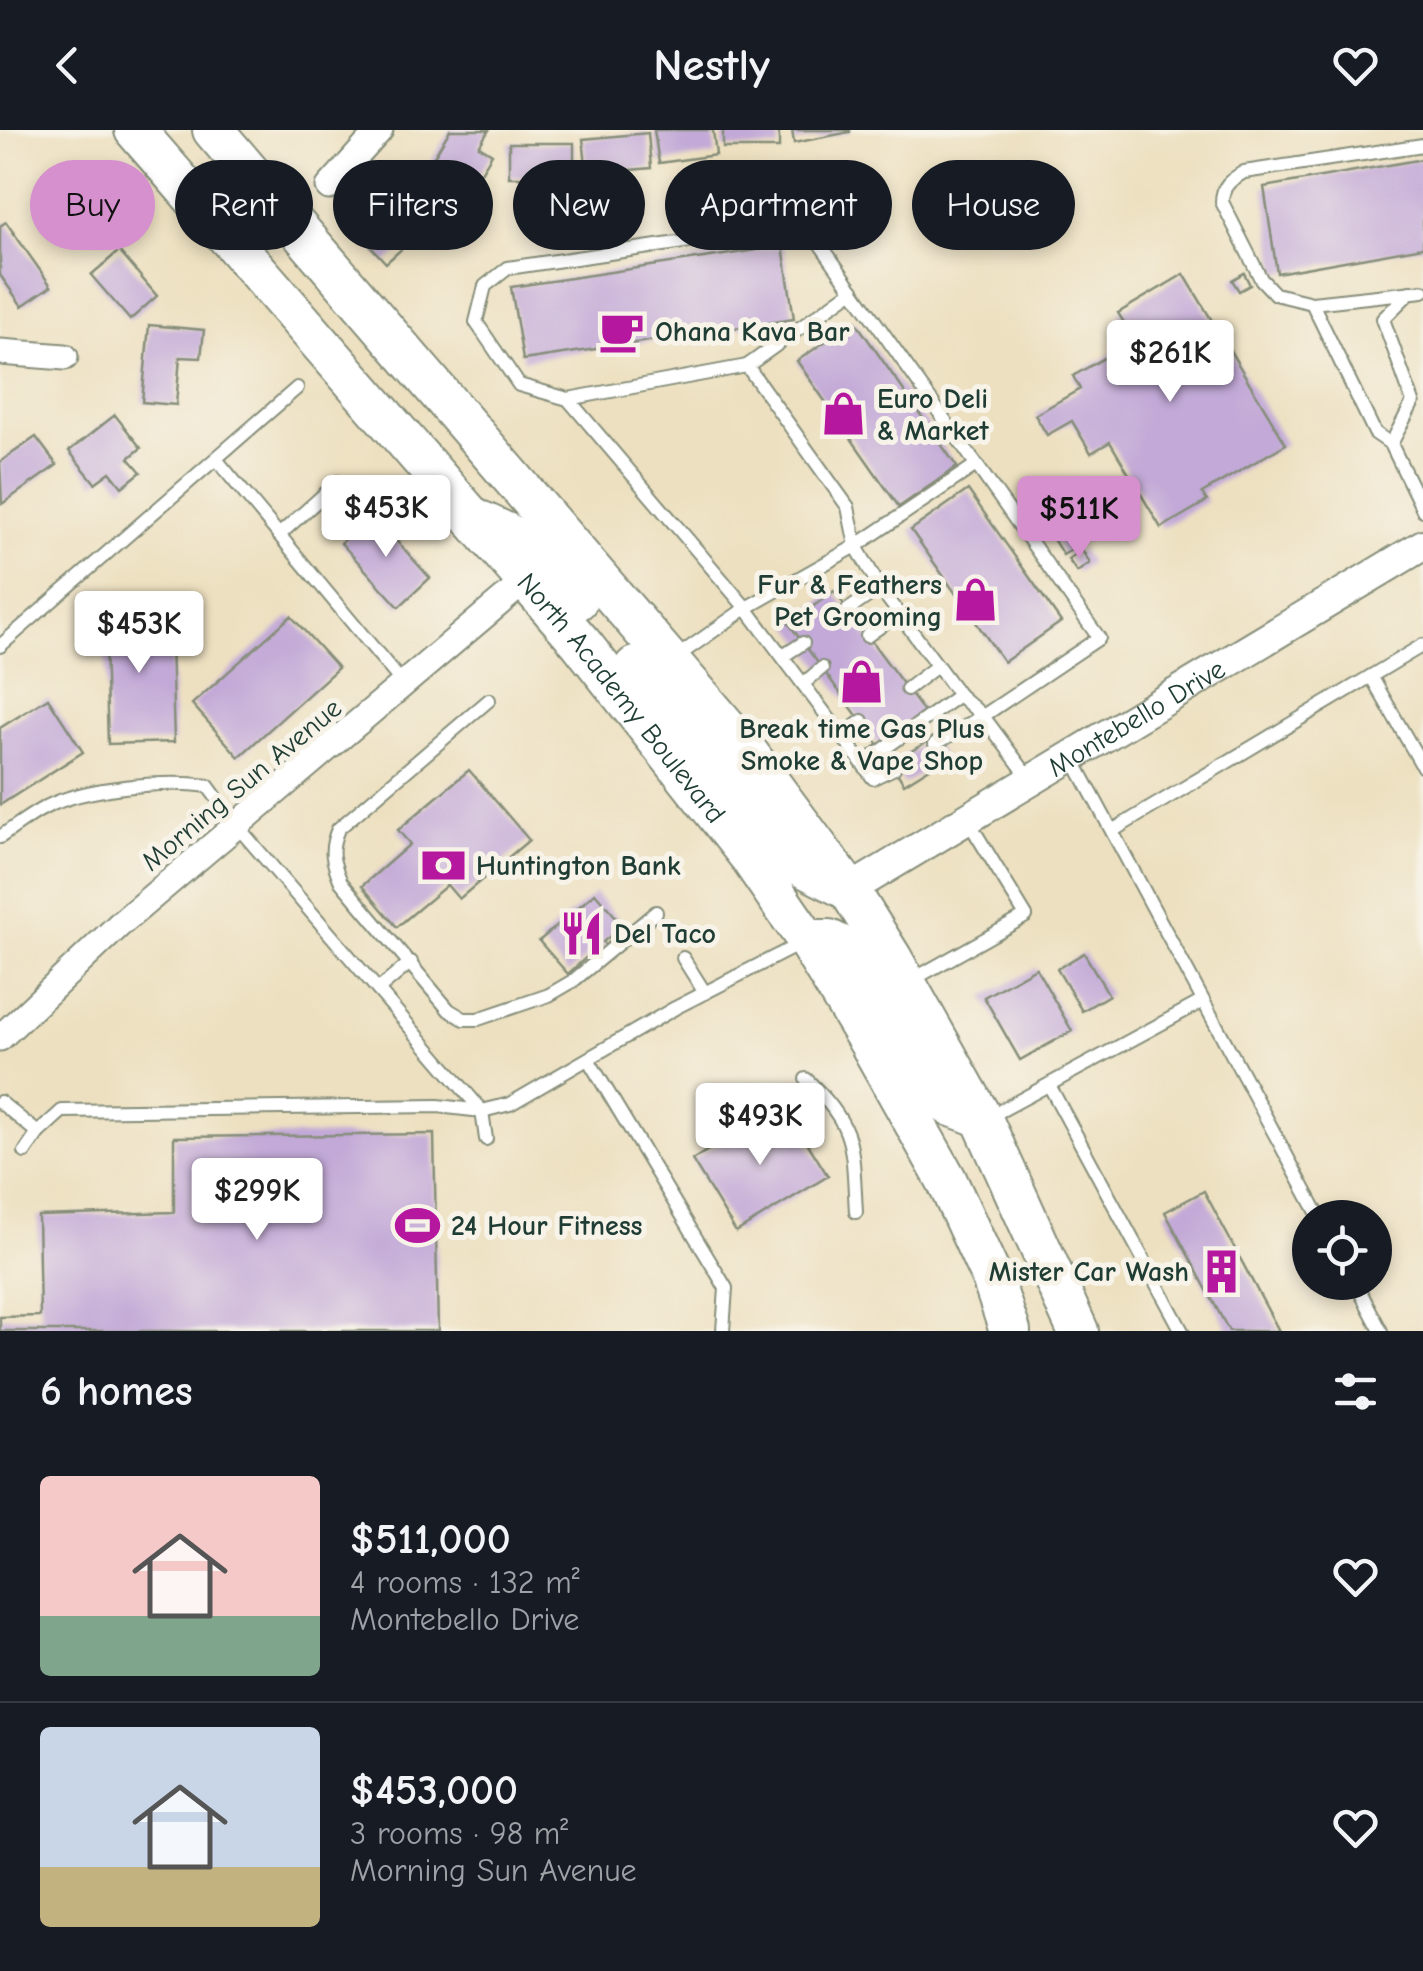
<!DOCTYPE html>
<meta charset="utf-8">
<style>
body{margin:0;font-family:"Comic Neue",sans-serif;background:#242831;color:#f1f3f6;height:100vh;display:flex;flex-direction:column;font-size:38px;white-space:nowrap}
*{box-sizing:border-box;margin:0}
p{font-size:32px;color:#9ea1a6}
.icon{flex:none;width:55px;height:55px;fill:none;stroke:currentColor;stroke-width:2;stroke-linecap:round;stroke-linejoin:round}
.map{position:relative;height:1201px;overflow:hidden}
.drawer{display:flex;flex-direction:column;background:#171b24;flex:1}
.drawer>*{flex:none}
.banner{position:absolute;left:30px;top:30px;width:1365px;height:90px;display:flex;gap:20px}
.controls{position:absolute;left:1292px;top:1070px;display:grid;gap:20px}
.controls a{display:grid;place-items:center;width:100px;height:100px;border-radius:50%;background:#171b24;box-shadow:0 5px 15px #0003;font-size:50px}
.price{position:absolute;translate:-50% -85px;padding:0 22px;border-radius:10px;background:#fff;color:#222;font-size:32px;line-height:65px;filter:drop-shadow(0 2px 5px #0008)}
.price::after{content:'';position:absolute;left:50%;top:60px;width:30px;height:22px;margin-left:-15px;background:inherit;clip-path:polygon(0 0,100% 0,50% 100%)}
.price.current{background:#d690ce;color:#111}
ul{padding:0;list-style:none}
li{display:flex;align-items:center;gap:30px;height:250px;padding:0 40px}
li+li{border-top:2px solid #363941}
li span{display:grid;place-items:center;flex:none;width:280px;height:200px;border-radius:10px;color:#555}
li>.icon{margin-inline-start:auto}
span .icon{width:120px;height:120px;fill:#fffc;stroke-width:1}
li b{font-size:42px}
h2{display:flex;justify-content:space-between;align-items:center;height:120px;padding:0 40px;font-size:42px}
.chip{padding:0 35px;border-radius:45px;background:#171b24;box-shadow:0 5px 15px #0003;font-size:35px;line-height:90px}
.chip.current{background:#d690ce;color:#111}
header{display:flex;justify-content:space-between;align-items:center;height:130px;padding:0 40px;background:#171b24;font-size:45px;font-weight:800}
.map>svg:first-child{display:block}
.building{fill:#c2a9d7}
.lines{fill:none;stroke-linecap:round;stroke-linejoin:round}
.service-casing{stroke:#868e7a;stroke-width:16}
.minor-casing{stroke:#868e7a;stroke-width:29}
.tertiary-casing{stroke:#868e7a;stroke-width:34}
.trunk-casing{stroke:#868e7a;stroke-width:44}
.service{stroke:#fff;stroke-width:12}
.minor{stroke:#fff;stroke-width:25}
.tertiary{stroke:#fff;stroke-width:30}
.trunk{stroke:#fff;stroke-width:40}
.labels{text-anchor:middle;stroke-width:10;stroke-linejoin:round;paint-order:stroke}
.poi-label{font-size:28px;font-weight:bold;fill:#1f3d34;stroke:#f7f3e8;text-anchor:start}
.street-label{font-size:28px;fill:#1f3d34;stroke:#f7f3e8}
</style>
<header><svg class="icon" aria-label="back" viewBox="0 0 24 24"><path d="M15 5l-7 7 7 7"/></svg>Nestly<svg class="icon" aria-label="heart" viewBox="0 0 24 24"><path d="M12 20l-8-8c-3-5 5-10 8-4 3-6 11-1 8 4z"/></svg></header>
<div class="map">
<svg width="1423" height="1201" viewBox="0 0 1423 1201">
<rect width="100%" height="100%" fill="#f7f3e8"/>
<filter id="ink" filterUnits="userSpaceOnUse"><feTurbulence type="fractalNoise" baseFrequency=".01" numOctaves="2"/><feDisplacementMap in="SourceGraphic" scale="20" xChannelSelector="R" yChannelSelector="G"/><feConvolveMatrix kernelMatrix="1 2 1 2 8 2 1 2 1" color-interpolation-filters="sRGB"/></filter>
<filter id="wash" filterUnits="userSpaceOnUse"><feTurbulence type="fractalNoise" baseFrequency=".0048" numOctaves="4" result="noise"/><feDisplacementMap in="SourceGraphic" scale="40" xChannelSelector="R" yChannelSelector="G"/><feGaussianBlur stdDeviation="2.25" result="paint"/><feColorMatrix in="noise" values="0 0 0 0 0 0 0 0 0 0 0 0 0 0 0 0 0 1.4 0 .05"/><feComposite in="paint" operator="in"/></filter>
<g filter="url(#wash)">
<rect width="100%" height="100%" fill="#ede0c0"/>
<g id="blocks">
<!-- building -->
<g class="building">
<polygon points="450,0 489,0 479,16 492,24 472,57 459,49 446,70 418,53"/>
<polygon points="654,0 713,0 716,25 659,33"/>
<rect x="723" y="0" width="56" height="18"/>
<polygon points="792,0 850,0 850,2 794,13"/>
<polygon points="648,3 651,38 587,44 583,9"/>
<rect x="509" y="13" width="65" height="34"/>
<polygon points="1423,29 1423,117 1277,143 1264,57"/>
<polygon points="412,62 436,88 386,133 362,107"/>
<polygon points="6,92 51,156 22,176 0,145 0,96"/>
<polygon points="783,116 794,189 523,230 511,157"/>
<polygon points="119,121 157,166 130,190 91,145"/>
<polygon points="1244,143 1250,155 1239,161 1232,150"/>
<polygon points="1184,144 1286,314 1202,363 1207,371 1161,398 1110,312 1091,323 1072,291 1047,305 1035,285 1080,259 1073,246 1135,210 1118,183"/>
<polygon points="855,191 957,337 899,377 797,231"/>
<polygon points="149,195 204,200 201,228 180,227 176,275 142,272"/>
<polygon points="115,285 141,318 129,328 141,342 122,357 110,342 95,353 69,321"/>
<polygon points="36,307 57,335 2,374 0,332"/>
<polygon points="968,360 1061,492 1004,532 911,400"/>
<polygon points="372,384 430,448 399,477 341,413"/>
<polygon points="1061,403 1072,419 1063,425 1053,409"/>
<polygon points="1082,420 1090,433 1077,442 1068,429"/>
<polygon points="834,461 924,582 879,615 789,494"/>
<polygon points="170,478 174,612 108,614 104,480"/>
<polygon points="291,486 338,538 239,627 192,574"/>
<polygon points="48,568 83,622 0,675 0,598"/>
<polygon points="932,609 944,629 904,654 891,633"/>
<polygon points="469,640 529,710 459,769 447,755 397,797 362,756 410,714 398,700"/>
<polygon points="595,763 623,795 603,812 606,816 594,826 591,823 568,844 539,811"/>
<polygon points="1084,823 1109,865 1082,881 1057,839"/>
<polygon points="1036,838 1072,901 1020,930 984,867"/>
<polygon points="783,974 828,1046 736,1102 692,1030"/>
<polygon points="434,1004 438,1201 0,1201 0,1187 40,1186 38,1086 174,1082 174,1007"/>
<polygon points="1204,1061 1279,1201 1229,1201 1165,1082"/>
</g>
</g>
</g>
<g filter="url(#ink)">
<use href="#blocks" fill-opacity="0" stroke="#868e7a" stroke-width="2.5"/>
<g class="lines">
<defs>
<g id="service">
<path d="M1423,15L1244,42C1231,50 1222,55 1222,72L1261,149L1275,164L1312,173L1375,303L1391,314L1423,380"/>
<polyline points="1312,173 1423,161"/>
<polyline points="747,236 853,160"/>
<polyline points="568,269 519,255 476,192 485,156 508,138 806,94 1099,508 983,586 935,614"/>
<polyline points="1391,314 1413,272 1383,189 1410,162"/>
<polyline points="216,329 404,555"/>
<polyline points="279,405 338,352"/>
<polyline points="848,480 880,458"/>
<polyline points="867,506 899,483"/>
<polyline points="0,516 297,258"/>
<polyline points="783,526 803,513"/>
<polyline points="675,528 746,478 856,416 880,458 959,565 983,586 1030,649"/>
<polyline points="1371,546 1423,637"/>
<polyline points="803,554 822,538"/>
<polyline points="907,559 937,536"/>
<polyline points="959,565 863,634 746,478 568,269 747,236 848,377 856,416 976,335"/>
<path d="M489,570L338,699C329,720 332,731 341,752L449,880L464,889H478L549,865L573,851L656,782"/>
<polyline points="843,605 862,591"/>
<polyline points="1072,627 1320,1088"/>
<polyline points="863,634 873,648 894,638"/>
<polyline points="1112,701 1423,515"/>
<path d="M0,707C15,697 30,685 46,677C86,657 165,650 208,656L238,697L482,981L510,974L675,878L800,814"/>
<polyline points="683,828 705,863"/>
<polyline points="912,850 1026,786 967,689"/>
<polyline points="378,860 411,832"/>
<polyline points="588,929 726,1158 723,1201"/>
<path d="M806,949C857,997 852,1016 856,1082"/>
<polyline points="1049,955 1182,1201"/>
<polyline points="0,972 38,1003 62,981 438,976 482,981 486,1009"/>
<polyline points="989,987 1203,871"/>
<polyline points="25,1022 38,1003"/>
<polyline points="1355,1152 1381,1201"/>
</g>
<g id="minor">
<polyline points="329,57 380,0"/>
<polyline points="0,222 65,227"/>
<polyline points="0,908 120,794 525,451"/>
</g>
<g id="tertiary">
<path id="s1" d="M849,760L1423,415"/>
</g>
<g id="trunk">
<path id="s2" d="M135,0L581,513L747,723L807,810L868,910L946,1049L993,1151L1010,1201"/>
<polyline points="213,0 741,614 849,760 892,829 981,987 1078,1201"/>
<polyline points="482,392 532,415 577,470"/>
<polyline points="635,537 732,652 790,730 843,757"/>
<polyline points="807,810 829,810 848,819 933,962 949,975 981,987"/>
</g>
</defs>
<!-- service casing -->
<use href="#service" class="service-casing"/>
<!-- minor casing -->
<use href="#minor" class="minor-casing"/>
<!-- tertiary casing -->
<use href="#tertiary" class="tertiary-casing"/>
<!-- trunk casing -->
<use href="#trunk" class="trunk-casing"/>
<!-- service -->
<use href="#service" class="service"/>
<!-- minor -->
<use href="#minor" class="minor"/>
<!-- tertiary -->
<use href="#tertiary" class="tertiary"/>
<!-- trunk -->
<use href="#trunk" class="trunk"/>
</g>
</g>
<!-- icons -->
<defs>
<symbol id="cafe-bare" viewBox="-9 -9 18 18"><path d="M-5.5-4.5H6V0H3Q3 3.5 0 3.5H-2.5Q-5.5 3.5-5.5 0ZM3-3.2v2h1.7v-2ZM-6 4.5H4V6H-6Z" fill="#b5179e" stroke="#f7f3e8" stroke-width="2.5" paint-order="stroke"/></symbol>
<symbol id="shop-bare" viewBox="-9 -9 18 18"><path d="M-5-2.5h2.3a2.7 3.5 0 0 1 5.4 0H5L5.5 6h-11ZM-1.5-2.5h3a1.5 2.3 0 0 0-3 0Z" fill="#b5179e" stroke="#f7f3e8" stroke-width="2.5" paint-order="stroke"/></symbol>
<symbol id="bank-bare" viewBox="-9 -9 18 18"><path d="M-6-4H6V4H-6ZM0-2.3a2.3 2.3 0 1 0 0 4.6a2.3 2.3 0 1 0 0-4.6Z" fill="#b5179e" stroke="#f7f3e8" stroke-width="2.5" paint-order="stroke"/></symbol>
<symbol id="restaurant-bare" viewBox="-9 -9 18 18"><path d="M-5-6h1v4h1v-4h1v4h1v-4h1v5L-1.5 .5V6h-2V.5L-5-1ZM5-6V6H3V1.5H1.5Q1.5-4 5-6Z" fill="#b5179e" stroke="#f7f3e8" stroke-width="2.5" paint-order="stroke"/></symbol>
<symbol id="stadium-bare" viewBox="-9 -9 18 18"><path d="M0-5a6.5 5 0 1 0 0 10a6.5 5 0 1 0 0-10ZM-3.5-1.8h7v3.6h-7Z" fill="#b5179e" stroke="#f7f3e8" stroke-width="2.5" paint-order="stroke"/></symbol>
<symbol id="building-bare" viewBox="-9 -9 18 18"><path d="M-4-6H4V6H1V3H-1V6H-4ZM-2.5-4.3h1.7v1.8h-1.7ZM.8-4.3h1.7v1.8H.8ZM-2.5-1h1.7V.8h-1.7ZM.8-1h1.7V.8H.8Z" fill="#b5179e" stroke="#f7f3e8" stroke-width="2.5" paint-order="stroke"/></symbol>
</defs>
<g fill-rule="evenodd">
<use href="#cafe-bare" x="590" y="170" width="63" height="63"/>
<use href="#shop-bare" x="812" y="252" width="63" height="63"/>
<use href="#shop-bare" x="944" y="438" width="63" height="63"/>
<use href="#shop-bare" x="830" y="520" width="63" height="63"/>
<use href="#bank-bare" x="412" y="704" width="63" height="63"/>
<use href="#restaurant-bare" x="550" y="772" width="63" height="63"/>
<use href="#stadium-bare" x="386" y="1064" width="63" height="63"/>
<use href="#building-bare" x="1190" y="1110" width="63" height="63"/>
</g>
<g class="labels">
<!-- poi labels -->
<g class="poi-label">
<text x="655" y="211">Ohana Kava Bar</text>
<text x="877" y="278">Euro Deli<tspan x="877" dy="32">&amp; Market</tspan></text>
<text x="942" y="464" text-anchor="end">Fur &amp; Feathers<tspan x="942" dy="32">Pet Grooming</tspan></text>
<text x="862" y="608" text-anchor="middle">Break time Gas Plus<tspan x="862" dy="32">Smoke &amp; Vape Shop</tspan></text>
<text x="476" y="745">Huntington Bank</text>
<text x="614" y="813">Del Taco</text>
<text x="451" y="1105">24 Hour Fitness</text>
<text x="1189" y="1151" text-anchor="end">Mister Car Wash</text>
</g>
<!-- street labels -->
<g class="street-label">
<text dy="10" stroke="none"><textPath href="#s2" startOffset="748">North Academy Boulevard</textPath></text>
<text dy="10" stroke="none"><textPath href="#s1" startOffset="335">Montebello Drive</textPath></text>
<text transform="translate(241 654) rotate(-40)" y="10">Morning Sun Avenue</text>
</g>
</g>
</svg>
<div class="controls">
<a><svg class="icon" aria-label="locate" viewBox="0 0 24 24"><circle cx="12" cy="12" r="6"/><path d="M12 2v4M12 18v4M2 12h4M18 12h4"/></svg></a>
</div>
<b class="price" style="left:1170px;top:275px">$261K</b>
<b class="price" style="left:386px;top:430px">$453K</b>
<b class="price current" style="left:1079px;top:431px">$511K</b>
<b class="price" style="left:139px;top:546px">$453K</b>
<b class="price" style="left:760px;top:1038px">$493K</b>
<b class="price" style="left:257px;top:1113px">$299K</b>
<div class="banner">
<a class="chip current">Buy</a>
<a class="chip">Rent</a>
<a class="chip">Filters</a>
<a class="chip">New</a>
<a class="chip">Apartment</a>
<a class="chip">House</a>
</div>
</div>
<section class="drawer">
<h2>6 homes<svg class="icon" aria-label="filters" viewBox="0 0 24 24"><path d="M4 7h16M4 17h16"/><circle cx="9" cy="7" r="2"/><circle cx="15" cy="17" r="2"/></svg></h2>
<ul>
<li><span style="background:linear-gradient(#f6c9c9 70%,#7fa58c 0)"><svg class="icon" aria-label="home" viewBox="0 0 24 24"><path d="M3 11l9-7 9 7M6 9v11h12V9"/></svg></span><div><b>$511,000</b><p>4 rooms · 132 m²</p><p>Montebello Drive</p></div><svg class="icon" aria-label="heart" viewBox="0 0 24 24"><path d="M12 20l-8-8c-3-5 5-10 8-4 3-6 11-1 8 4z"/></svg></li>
<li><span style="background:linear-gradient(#c9d6e8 70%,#c2b280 0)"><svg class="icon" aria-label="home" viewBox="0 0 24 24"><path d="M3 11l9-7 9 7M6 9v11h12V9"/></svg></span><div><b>$453,000</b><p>3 rooms · 98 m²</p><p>Morning Sun Avenue</p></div><svg class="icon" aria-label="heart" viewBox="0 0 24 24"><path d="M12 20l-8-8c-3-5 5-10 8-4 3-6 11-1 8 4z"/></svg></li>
</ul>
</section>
